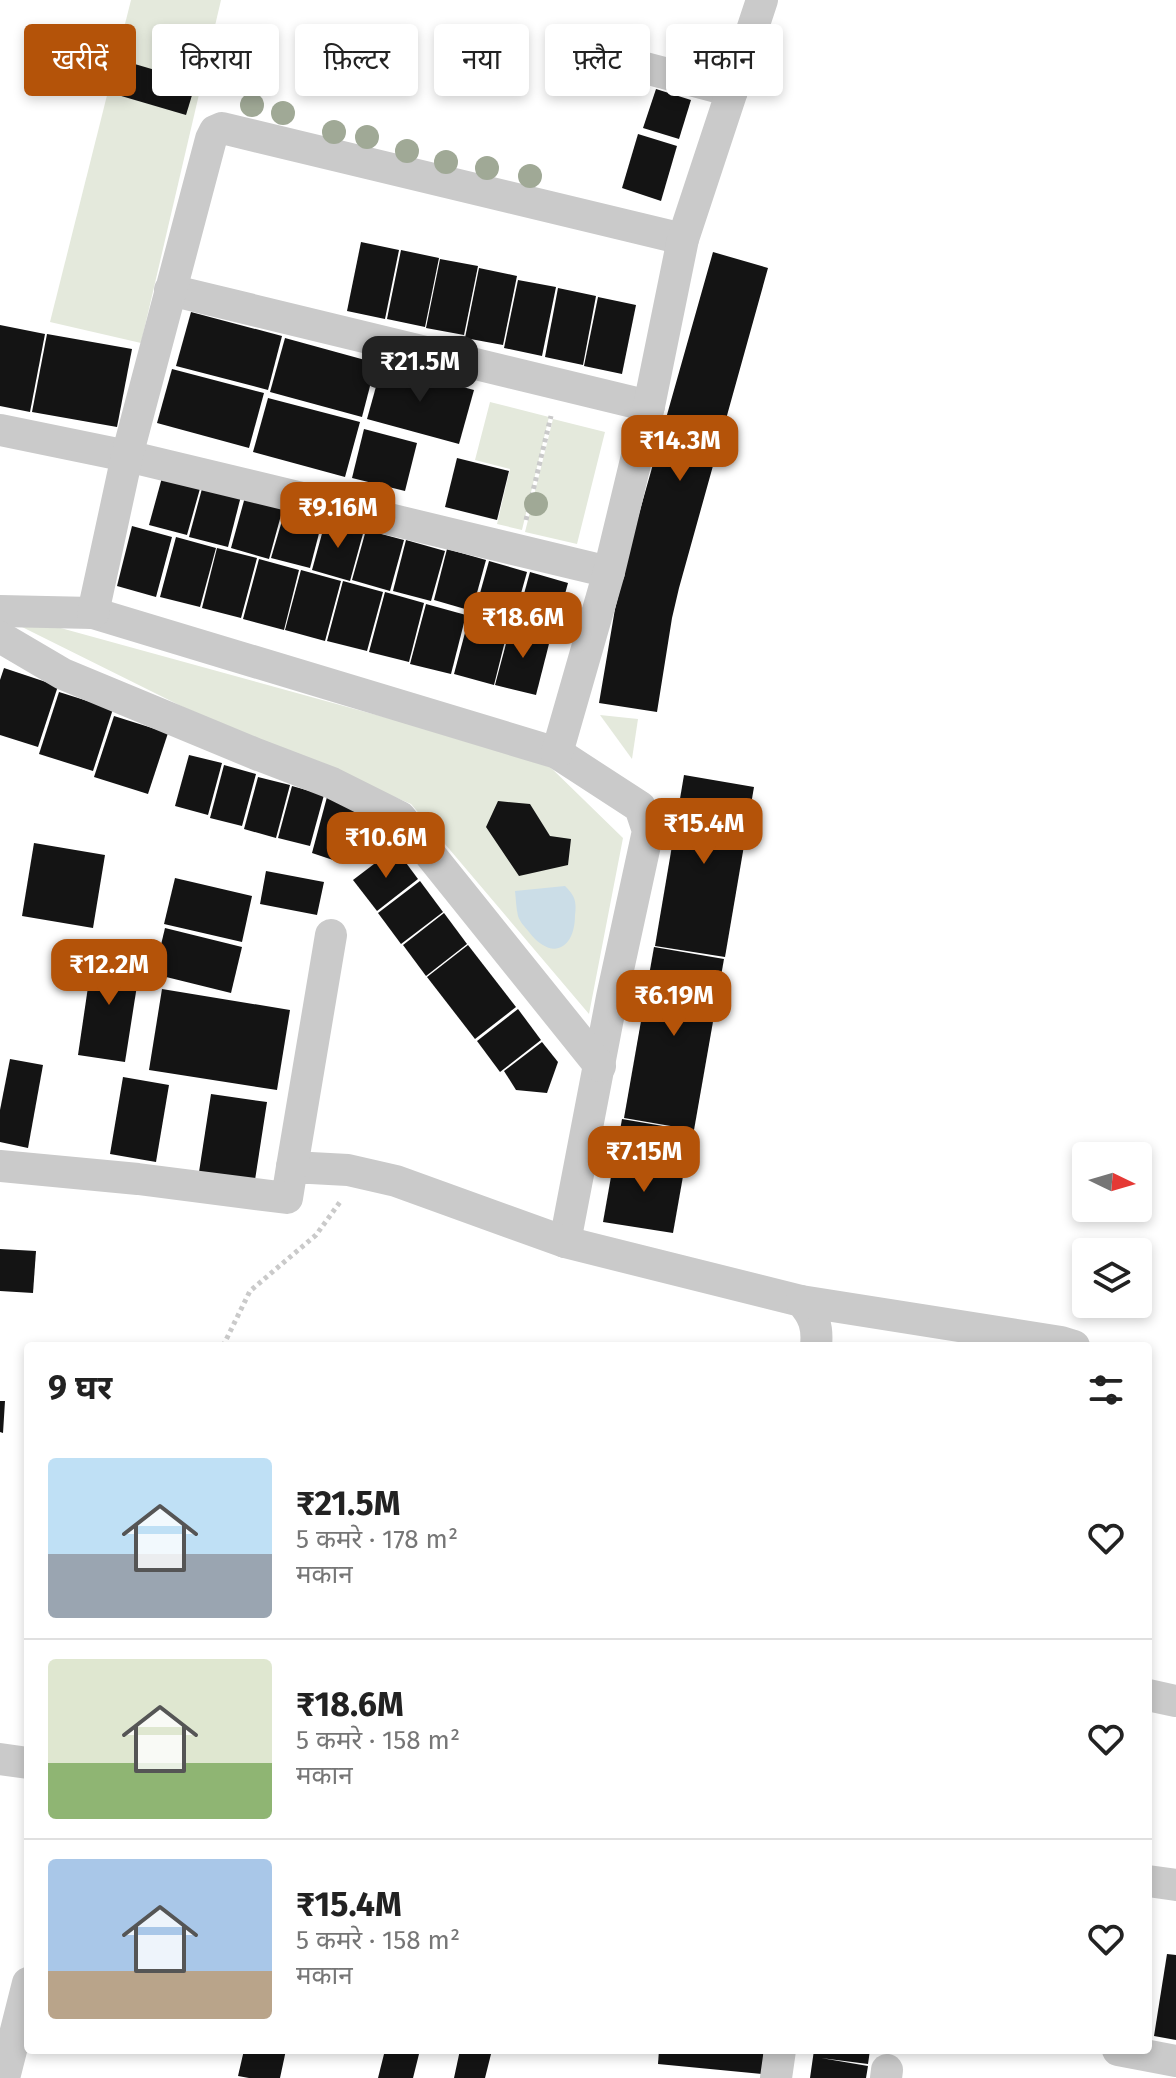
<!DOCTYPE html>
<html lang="hi">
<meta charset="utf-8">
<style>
body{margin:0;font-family:"Fira Sans","Noto Sans Devanagari",sans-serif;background:#f6f6f6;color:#222;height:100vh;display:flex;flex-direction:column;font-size:30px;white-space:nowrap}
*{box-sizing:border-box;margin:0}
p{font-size:26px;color:#767676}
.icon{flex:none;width:44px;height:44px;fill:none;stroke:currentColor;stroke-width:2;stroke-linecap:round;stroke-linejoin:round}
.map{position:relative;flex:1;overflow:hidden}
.sheet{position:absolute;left:24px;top:1342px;width:1128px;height:712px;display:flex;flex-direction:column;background:#fff;border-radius:8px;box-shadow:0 4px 12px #0003}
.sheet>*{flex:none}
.hud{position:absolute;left:24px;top:24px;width:1128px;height:72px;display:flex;gap:16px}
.needle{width:52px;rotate:95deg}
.fabs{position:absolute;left:1072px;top:1142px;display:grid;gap:16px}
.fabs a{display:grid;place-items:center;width:80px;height:80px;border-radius:8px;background:#fff;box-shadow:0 4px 12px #0003;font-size:40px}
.price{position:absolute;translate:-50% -68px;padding:0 18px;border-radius:16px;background:#b45309;color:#fff;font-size:26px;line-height:52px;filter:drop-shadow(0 2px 4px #0008)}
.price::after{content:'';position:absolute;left:50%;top:48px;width:24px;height:18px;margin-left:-12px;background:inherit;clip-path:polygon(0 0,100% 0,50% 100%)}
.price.selected{background:#222;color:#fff}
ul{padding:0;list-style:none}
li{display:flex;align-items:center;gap:24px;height:200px;padding:0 24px}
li+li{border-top:2px solid #e0e0e0}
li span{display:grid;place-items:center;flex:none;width:224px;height:160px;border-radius:8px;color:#555}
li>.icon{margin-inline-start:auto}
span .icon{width:96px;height:96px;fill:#fffc;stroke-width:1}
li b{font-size:34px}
h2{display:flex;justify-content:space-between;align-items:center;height:96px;padding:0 24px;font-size:34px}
.tag{padding:0 28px;border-radius:8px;background:#fff;box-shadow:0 4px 12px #0003;font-size:28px;line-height:72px}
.tag.selected{background:#b45309;color:#fff}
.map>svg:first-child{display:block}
.green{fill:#e4e9dc}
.water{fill:#cbdde7}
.building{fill:#141414}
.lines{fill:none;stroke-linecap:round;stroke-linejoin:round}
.path{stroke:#cacaca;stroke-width:5;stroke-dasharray:4 4;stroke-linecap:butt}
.minor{stroke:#cacaca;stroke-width:32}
.tree{fill:#a0a996}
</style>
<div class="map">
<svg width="1176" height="2078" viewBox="0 0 1176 2078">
<rect width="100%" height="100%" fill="#fff"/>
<!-- green -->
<g class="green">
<polygon points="131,0 221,0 141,343 50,322"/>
<polygon points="490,402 549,417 522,530 497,524 510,469 475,460"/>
<polygon points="553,419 605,432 577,544 525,532"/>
<polygon points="17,616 544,761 623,838 589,1014 411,804 185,708 12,622"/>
<polygon points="600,715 638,719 632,759"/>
</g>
<!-- water -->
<path class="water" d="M565,886C568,889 571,892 573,896C576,901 576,909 575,915C575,950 551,961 529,932C525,927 520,922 518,916C516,908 516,899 515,891Z"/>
<!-- building -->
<g class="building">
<polygon points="121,60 196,82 186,115 111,93"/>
<polygon points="656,89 691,100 679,139 643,128"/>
<polygon points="638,134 677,146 661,201 622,188"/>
<polygon points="361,242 399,250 385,319 347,311"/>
<polygon points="401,250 439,258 425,327 387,319"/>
<polygon points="713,252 768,268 679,588 672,618 657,712 599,703 615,609 635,528"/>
<polygon points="440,259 478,266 464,335 426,328"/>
<polygon points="479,268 517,276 503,345 465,338"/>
<polygon points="518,280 556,287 542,356 504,348"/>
<polygon points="558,288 596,296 583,365 545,357"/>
<polygon points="598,297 636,305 622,374 584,366"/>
<polygon points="191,312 282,336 268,390 176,366"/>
<polygon points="0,325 45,334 30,412 0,406"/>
<polygon points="47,334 132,349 117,427 32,412"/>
<polygon points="285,338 376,363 362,417 270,392"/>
<polygon points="382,365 474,390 459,444 367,419"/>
<polygon points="172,369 264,393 249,448 157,423"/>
<polygon points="268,398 360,422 345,477 253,452"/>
<polygon points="364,429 417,443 405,491 352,478"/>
<polygon points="457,458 509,471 497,520 445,507"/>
<polygon points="163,474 201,485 187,535 149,525"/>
<polygon points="203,485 241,496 228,547 189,537"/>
<polygon points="245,497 283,508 269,559 231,548"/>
<polygon points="286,507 323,518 310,568 271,558"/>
<polygon points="326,519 364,530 350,581 312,570"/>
<polygon points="132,526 172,537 156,597 117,586"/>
<polygon points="366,530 404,540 390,591 352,580"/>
<polygon points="176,537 216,548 200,607 160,597"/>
<polygon points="406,540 445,551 431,601 393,591"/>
<polygon points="217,548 257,558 241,618 202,608"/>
<polygon points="447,549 486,560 472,611 434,600"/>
<polygon points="259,559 299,570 284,630 243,619"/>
<polygon points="489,561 527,572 513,622 475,611"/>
<polygon points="301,570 341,581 325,641 285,630"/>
<polygon points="530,572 568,583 554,634 516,623"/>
<polygon points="343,581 383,592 367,651 327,641"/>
<polygon points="385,592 424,603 409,662 369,652"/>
<polygon points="426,604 466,615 451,674 410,664"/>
<polygon points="470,614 509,625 494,685 454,674"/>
<polygon points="511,625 551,636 536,695 495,685"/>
<polygon points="4,668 58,686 38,747 0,735 0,680"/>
<polygon points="59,692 113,709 93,771 39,754"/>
<polygon points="114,716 168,733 148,794 94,777"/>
<polygon points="189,755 222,763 208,815 175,806"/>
<polygon points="224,765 256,774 242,826 210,818"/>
<polygon points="684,775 754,787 725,957 655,946"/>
<polygon points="258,777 290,785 276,838 244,829"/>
<polygon points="292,786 324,795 310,846 278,838"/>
<polygon points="327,797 381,819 342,863 312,853"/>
<polygon points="498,801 530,804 550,836 571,839 568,865 519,876 486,827"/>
<polygon points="34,843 105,855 93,928 22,916"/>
<polygon points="395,848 418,879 377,911 353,880"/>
<polygon points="266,871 324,882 317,915 260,904"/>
<polygon points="175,878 252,896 242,942 164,924"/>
<polygon points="420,881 443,912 401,944 378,913"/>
<polygon points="444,913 467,944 426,976 403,945"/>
<polygon points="165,928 242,947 231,993 154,974"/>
<polygon points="468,945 516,1007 475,1039 427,977"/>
<polygon points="654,947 724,959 694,1130 624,1118"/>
<polygon points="93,953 141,960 125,1062 78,1055"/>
<polygon points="162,989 290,1010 277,1090 149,1070"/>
<polygon points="518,1009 541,1040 500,1072 477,1041"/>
<polygon points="542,1042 558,1062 547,1093 516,1090 504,1071"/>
<polygon points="10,1059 43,1065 28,1148 0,1142 0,1110"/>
<polygon points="123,1077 169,1085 156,1162 110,1154"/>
<polygon points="211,1094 267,1102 255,1180 199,1172"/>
<polygon points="622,1119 692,1131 686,1164 616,1153"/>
<polygon points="615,1154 685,1165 673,1233 603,1222"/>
<polygon points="0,1249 36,1251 33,1293 0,1291"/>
<polygon points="0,1401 5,1401 3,1433 0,1432"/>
<polygon points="1167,1954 1176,1955 1176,2040 1154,2036"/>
<polygon points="244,2050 286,2050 280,2078 249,2078 238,2076"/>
<polygon points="385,2050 420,2050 413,2078 378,2078"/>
<polygon points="460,2050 492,2050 485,2078 454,2078"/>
<polygon points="659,2050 764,2050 762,2074 658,2064"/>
<polygon points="814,2050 870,2050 868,2064 821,2058 868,2066 866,2078 810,2078"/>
</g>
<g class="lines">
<!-- path -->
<g class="path">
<polyline points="526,520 551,416"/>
<polyline points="223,1346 250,1291 316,1235 340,1202"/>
</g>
<!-- minor -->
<g class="minor">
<polyline points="577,50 732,91"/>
<polyline points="170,290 649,406"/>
<polyline points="0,430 127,456 609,572"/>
<polyline points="0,611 93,613 557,753 640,807 648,831 612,997 565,1242"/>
<polyline points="93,613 127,456 211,139 215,131 222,128 683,239"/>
<polyline points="0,637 63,674 256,754 332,783 400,817 600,1066"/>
<polyline points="557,753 609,572 649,406 683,239 762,0"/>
<path d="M0,1166L138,1179L287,1198L292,1167L348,1170L396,1181L565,1242L801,1301C814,1315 818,1327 816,1346"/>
<polyline points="292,1167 331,935"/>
<polyline points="801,1301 1061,1342 1074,1346"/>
<polyline points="1148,1695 1176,1701"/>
<polyline points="0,1759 28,1763"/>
<polyline points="1148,1881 1176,1885"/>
<polyline points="1118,2050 1176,2061"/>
<polyline points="4,2078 28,1983"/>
<polyline points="776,2078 780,2050"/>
<polyline points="886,2078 887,2070"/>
</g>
</g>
<!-- trees -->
<g class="tree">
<circle cx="252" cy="105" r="12"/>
<circle cx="283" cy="113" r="12"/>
<circle cx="334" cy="132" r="12"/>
<circle cx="367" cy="137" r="12"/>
<circle cx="407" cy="151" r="12"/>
<circle cx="446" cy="162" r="12"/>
<circle cx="487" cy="168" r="12"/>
<circle cx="530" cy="176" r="12"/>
<circle cx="536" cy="504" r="12"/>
</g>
</svg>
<div class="fabs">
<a><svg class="needle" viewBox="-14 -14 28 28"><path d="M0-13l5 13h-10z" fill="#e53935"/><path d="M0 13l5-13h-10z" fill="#767676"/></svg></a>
<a><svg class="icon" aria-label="layers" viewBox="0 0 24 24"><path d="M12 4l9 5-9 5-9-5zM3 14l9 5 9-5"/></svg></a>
</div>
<b class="price selected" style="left:420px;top:404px">₹21.5M</b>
<b class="price" style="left:680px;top:483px">₹14.3M</b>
<b class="price" style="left:338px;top:550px">₹9.16M</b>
<b class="price" style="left:523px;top:660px">₹18.6M</b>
<b class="price" style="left:704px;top:866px">₹15.4M</b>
<b class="price" style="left:386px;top:880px">₹10.6M</b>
<b class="price" style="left:109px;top:1007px">₹12.2M</b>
<b class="price" style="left:674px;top:1038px">₹6.19M</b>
<b class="price" style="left:644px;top:1194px">₹7.15M</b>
<div class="hud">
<a class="tag selected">खरीदें</a>
<a class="tag">किराया</a>
<a class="tag">फ़िल्टर</a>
<a class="tag">नया</a>
<a class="tag">फ़्लैट</a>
<a class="tag">मकान</a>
</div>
<section class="sheet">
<h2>9 घर<svg class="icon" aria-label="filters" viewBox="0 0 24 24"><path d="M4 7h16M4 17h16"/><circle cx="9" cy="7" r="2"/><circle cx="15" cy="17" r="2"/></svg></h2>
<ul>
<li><span style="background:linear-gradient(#bfe0f5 60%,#9aa5b1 0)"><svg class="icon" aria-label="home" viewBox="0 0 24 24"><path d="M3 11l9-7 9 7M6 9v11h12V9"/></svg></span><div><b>₹21.5M</b><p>5 कमरे · 178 m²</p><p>मकान</p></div><svg class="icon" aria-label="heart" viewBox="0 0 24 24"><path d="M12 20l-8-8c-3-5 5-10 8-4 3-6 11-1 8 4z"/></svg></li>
<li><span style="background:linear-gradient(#dfe7d0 65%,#8fb573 0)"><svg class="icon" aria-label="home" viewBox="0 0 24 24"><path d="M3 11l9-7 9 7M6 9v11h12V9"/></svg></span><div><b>₹18.6M</b><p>5 कमरे · 158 m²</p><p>मकान</p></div><svg class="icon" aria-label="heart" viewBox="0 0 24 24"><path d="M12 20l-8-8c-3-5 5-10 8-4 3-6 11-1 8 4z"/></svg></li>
<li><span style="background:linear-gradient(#a9c7e8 70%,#b9a48a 0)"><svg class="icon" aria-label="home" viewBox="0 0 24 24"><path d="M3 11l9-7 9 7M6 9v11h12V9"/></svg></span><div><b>₹15.4M</b><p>5 कमरे · 158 m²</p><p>मकान</p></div><svg class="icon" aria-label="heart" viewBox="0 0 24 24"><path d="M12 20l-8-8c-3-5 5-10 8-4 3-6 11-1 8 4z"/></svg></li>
</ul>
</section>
</div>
